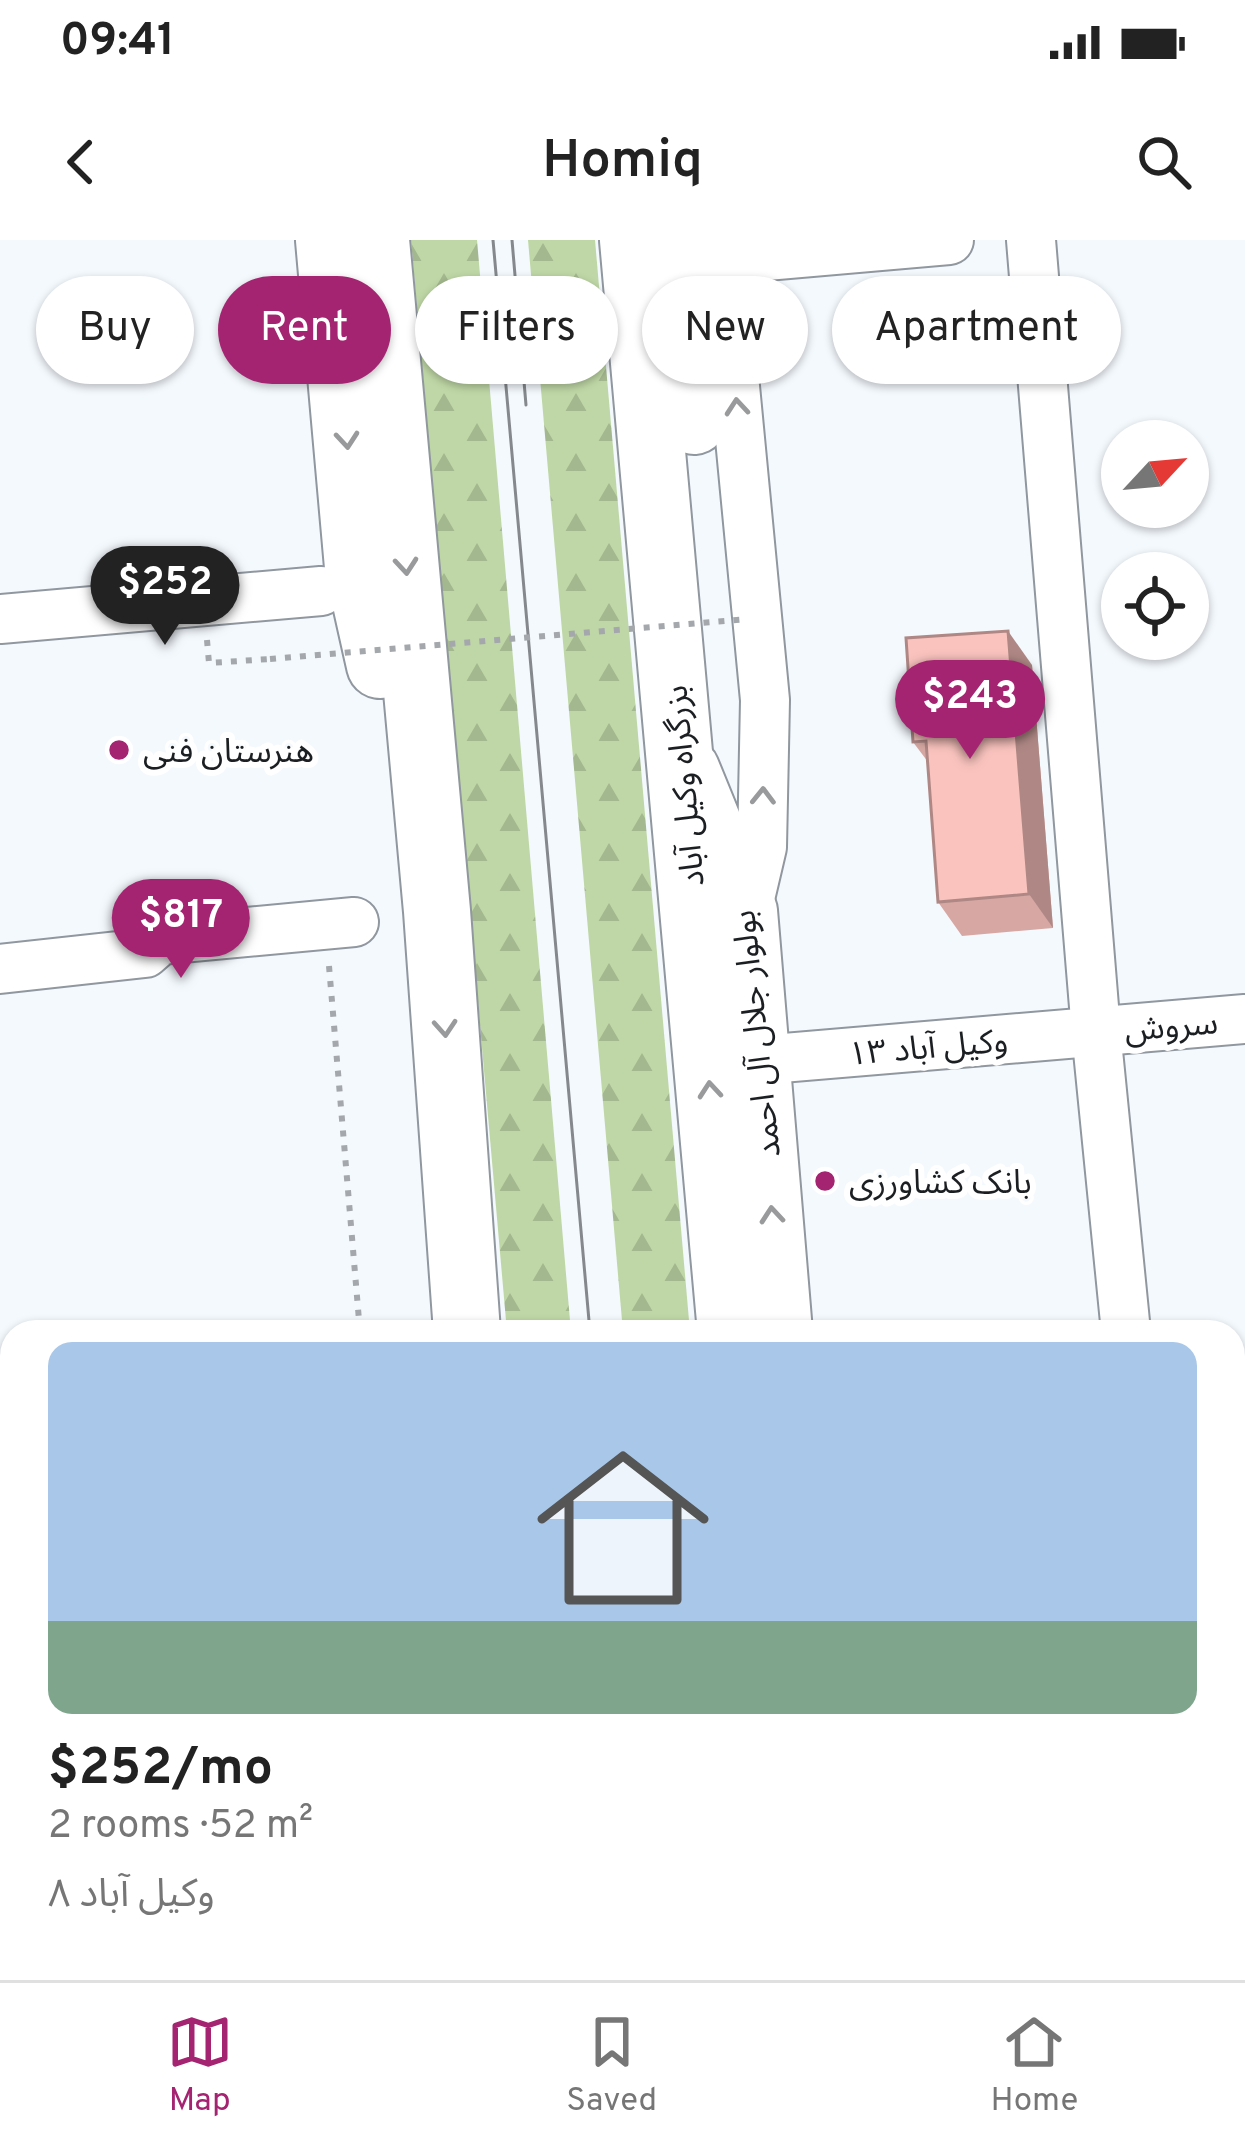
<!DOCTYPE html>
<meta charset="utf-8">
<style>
body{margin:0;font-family:Overpass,"Noto Sans Arabic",sans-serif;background:#f2f2f2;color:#222;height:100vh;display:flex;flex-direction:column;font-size:45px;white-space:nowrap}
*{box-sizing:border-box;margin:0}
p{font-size:39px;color:#767676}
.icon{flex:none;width:66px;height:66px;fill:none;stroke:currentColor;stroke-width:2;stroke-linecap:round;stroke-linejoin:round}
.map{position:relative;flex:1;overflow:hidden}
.side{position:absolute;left:0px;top:1080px;width:1245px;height:660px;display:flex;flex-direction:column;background:#fff;border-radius:36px 36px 0 0;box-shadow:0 3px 9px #0004}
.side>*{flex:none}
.guide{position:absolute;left:36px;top:36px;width:1173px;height:108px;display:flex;gap:24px}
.needle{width:78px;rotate:64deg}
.tools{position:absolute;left:1101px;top:180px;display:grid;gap:24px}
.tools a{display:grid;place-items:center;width:108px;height:108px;border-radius:50%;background:#fff;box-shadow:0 3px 9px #0004;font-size:60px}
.price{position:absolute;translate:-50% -102px;padding:0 27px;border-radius:42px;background:#a52472;color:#fff;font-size:39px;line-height:78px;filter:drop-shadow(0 3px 6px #0008)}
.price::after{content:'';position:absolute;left:50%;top:72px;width:36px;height:27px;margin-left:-18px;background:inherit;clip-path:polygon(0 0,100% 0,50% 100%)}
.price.active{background:#222;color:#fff}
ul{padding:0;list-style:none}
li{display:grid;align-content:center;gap:24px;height:636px;padding:0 48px}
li+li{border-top:3px solid #e0e0e0}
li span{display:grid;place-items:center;height:372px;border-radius:24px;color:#555}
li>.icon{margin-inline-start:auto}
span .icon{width:216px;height:216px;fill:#fffc;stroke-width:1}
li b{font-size:51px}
.pill{padding:0 42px;border-radius:54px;background:#fff;box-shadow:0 3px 9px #0004;font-size:42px;line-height:108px}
.pill.active{background:#a52472;color:#fff}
.status{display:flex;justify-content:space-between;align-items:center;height:84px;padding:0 60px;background:#fff;direction:ltr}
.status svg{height:33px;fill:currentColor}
header{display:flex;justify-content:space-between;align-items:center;height:156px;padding:0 48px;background:#fff;font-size:54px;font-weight:600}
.tabs{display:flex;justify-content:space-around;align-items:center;height:168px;border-top:3px solid #e0e0e0;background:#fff;font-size:33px;color:#767676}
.tabs a{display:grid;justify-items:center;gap:6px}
.tabs .active{color:#a52472}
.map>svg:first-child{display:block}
.forest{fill:url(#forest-firs)}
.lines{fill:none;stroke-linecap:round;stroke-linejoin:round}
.minor-casing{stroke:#90979f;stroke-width:52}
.major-casing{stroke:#90979f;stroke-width:64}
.highway-casing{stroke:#90979f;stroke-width:70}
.path{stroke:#a4a8ac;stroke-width:6;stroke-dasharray:6 9;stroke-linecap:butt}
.minor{stroke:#fff;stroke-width:48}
.major{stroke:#fff;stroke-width:60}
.highway{stroke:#fff;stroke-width:66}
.tram{stroke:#85898d;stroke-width:3}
.path-bridge{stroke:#a4a8ac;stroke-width:6;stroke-dasharray:6 9;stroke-linecap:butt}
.wall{fill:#d7a8a3}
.shaded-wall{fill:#af8885}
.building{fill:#fac3be;stroke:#af8885;stroke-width:3}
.oneway{stroke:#999a9c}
.poi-dot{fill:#a52472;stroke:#fff;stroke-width:4.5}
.labels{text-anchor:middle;stroke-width:12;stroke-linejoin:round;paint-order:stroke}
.poi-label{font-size:33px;fill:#1c1f22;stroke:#fff;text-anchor:start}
.street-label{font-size:33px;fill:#1c1f22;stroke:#fff}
</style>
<div class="status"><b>09:41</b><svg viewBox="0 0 49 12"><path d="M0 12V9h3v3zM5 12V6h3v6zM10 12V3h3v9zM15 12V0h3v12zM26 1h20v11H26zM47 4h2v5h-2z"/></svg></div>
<header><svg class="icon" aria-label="back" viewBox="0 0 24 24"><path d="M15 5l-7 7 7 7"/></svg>Homiq<svg class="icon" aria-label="search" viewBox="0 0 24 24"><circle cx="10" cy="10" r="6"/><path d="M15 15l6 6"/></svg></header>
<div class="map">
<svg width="1245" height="1740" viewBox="0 0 1245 1740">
<defs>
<pattern id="forest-firs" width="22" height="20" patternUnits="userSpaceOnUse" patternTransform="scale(3)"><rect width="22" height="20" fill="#bfd7a6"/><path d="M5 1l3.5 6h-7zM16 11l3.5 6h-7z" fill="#a4b88f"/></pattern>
</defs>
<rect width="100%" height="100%" fill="#f4f9fe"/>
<!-- forest -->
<g class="forest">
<polygon points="411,0 477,0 571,1092 507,1092"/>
<polygon points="528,0 595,0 690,1092 623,1092"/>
</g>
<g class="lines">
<defs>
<g id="minor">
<polyline points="721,0 765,460 762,607 747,671"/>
<polyline points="1031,0 1096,791 1126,1092"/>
<polyline points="722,20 949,0"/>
<polyline points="0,379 321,351"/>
<polyline points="0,729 145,713 160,700 354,682"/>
<polyline points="759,820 1245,779"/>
<polyline points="1186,1728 1187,1740"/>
<polyline points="444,1740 449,1728"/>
</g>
<g id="major">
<polyline points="689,529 747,671 782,1092"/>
<polyline points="1233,1551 1245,1550"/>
<polyline points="1233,1622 1245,1621"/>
<polyline points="873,1740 880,1728"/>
</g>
<g id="highway">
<polyline points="329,0 358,327 380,425"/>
<polyline points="376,0 437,671 467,1092"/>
<polyline points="633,0 731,1092"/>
<polyline points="681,0 694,181"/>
<polyline points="514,1728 515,1740"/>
<polyline points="786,1728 787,1740"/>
</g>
</defs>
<!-- minor casing -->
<use href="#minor" class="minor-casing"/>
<!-- major casing -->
<use href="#major" class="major-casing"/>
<!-- highway casing -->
<use href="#highway" class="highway-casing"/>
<!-- path -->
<g class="path">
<polyline points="207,400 209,423 270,419"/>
<polyline points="329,726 360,1092"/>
<polyline points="224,1728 231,1740"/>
</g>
<!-- minor -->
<use href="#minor" class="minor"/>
<!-- major -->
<use href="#major" class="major"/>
<!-- highway -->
<use href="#highway" class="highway"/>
<!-- tram -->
<g class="tram">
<polyline points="493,0 590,1092"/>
<polyline points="512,0 526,165"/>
<polyline points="643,1728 644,1740"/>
<polyline points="661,1728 662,1740"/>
</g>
<!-- path-bridge -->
<polyline class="path-bridge" points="270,419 747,379"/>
</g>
<!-- wall -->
<g class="wall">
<polygon points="1032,425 1053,688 962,696 938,662 928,522 913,502"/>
<polygon points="12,1152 12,1659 0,1660 0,1153"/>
</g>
<!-- shaded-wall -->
<polygon class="shaded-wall" points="1008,391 1032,425 1053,688 1029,654"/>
<!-- building -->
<g class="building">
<polygon points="1008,391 1029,654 938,662 926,501 913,502 906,398"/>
<polygon points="12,1152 12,1638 0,1639 0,1153"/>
</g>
<!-- one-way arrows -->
<defs><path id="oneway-chevron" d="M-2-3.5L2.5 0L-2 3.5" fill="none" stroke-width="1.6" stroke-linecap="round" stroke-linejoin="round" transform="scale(3)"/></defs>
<g class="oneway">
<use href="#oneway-chevron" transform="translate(737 167) rotate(-95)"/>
<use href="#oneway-chevron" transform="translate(347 200) rotate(85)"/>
<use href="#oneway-chevron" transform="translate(406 326) rotate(85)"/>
<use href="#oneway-chevron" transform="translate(763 556) rotate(-89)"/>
<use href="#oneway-chevron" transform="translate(445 788) rotate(86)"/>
<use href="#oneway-chevron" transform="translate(710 850) rotate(-95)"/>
<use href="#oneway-chevron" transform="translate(772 975) rotate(-95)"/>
</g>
<!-- markers -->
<g class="poi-dot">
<circle cx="119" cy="510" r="12"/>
<circle cx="825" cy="941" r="12"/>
</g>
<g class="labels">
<!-- poi labels -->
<g class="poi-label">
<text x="143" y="522">هنرستان فنی</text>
<text x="849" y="953">بانک کشاورزی</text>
</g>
<!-- street labels -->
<g class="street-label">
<text transform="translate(683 546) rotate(-95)" y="12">بزرگراه وکیل آباد</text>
<text transform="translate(1171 785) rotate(-5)" y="12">سروش</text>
<text transform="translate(755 794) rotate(-96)" y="12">بولوار جلال آل احمد</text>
<text transform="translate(928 806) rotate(-5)" y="12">۱۳ وکیل آباد</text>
</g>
</g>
</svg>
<div class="tools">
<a><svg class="needle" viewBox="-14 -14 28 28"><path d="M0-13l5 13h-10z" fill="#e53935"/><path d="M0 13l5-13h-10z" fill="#767676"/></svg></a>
<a><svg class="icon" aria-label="locate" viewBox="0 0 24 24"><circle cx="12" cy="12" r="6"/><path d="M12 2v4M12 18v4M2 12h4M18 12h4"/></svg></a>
</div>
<b class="price active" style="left:165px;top:408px">$252</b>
<b class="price" style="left:970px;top:522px">$243</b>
<b class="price" style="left:181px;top:741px">$817</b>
<div class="guide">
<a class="pill">Buy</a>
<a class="pill active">Rent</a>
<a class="pill">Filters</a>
<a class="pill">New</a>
<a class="pill">Apartment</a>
</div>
<section class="side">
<ul>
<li><span style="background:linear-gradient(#a9c7e8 75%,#7fa58c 0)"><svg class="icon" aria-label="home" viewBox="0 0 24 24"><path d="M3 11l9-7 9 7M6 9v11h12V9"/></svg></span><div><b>$252/mo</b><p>2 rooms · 52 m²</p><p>۸ وکیل آباد</p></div></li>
</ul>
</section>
</div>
<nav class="tabs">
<a class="active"><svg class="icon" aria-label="map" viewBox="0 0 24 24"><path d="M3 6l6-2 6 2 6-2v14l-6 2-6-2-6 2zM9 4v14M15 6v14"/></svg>Map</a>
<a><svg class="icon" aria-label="saved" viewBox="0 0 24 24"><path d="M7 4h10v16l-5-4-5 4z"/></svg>Saved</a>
<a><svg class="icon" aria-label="home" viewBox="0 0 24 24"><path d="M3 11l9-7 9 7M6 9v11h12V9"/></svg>Home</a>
</nav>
